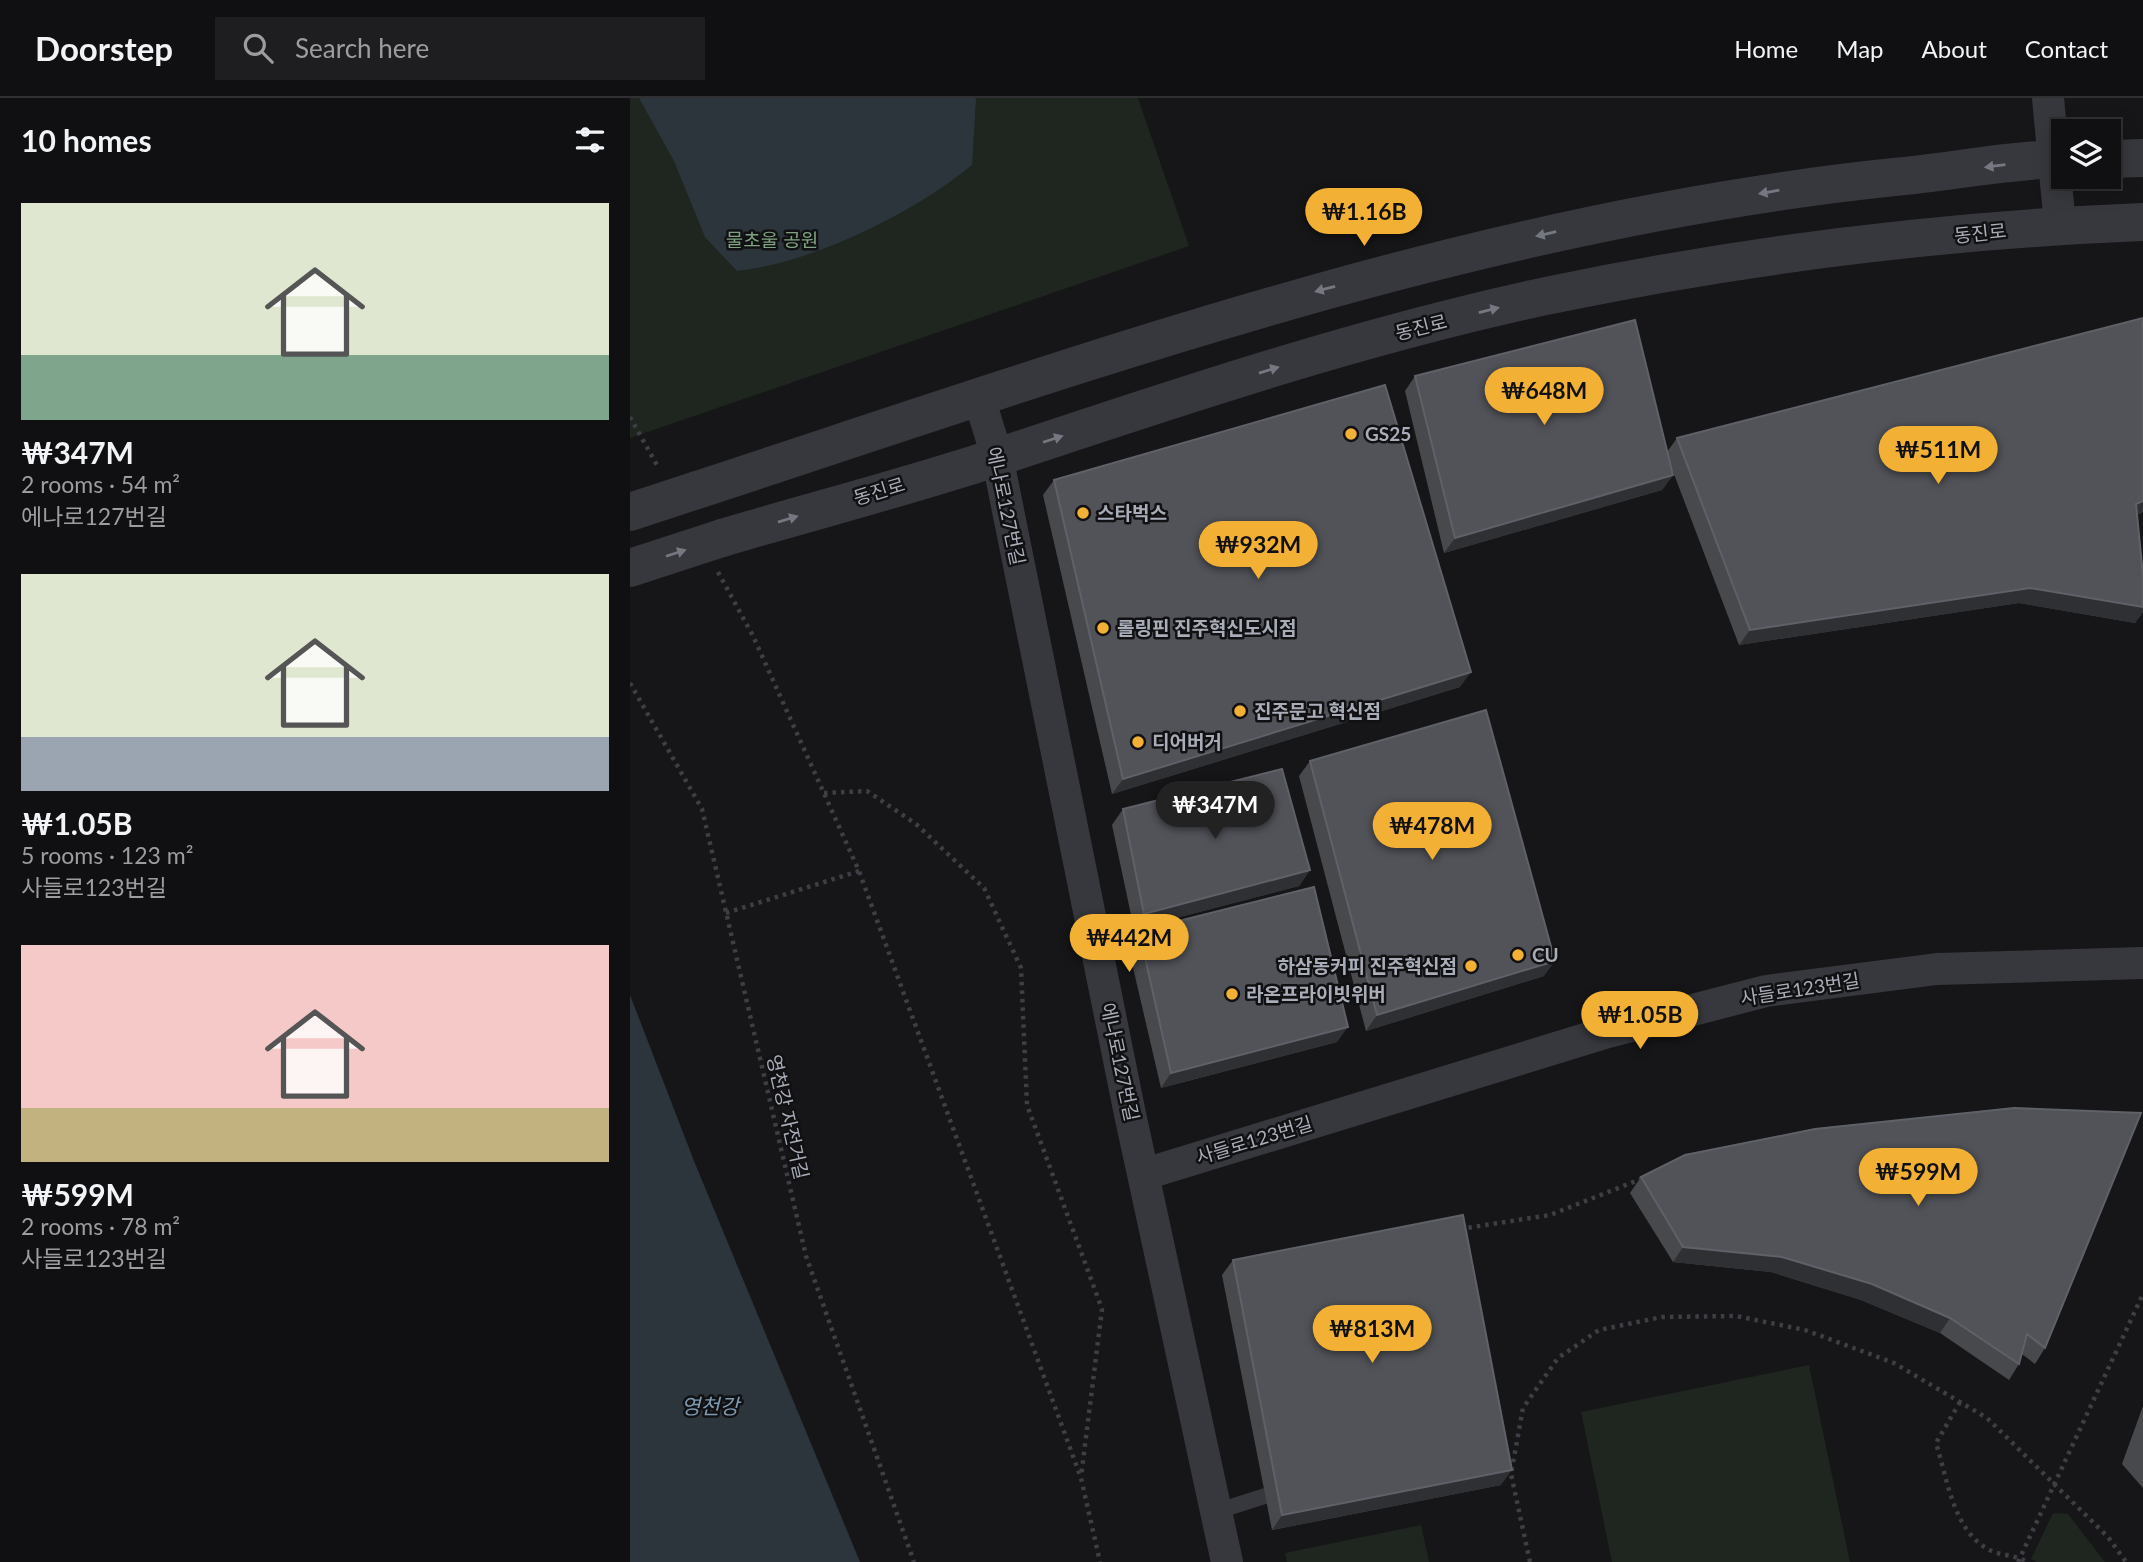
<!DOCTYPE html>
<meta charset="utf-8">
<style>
body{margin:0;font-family:Lato,"Noto Sans KR",sans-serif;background:#1e1e20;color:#f1f3f6;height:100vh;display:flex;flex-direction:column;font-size:26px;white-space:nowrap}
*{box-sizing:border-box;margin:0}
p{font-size:23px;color:#9c9d9f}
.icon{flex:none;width:38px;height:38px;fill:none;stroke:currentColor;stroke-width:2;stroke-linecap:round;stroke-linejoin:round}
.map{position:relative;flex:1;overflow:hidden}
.panel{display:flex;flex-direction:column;background:#101012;width:630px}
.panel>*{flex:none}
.controls{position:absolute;left:1421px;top:21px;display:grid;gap:14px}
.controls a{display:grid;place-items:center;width:70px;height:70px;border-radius:0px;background:#101012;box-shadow:0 4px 18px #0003,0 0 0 2px #303032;font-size:35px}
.price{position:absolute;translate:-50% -60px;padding:0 16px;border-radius:24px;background:#f2b134;color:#111;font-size:23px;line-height:46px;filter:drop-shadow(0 2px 4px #0008)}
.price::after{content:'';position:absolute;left:50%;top:42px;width:21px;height:16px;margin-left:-10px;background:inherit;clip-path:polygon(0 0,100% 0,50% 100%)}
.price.current{background:#222;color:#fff}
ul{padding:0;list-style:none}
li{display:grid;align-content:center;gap:14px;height:371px;padding:0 21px}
li span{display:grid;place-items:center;height:217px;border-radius:0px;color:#555}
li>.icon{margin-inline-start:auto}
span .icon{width:126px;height:126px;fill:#fffc;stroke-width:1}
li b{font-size:30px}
h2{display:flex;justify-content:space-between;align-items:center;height:84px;padding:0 21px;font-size:30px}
header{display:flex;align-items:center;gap:42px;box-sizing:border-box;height:98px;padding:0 35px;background:#101012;border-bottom:2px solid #303032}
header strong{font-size:33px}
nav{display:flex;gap:38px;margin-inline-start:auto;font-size:24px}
.search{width:490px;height:63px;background:#1e1e20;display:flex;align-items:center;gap:18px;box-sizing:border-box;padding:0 24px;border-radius:0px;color:#9c9d9f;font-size:26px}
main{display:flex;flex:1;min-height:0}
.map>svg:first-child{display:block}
.green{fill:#1e261f}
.water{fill:#2c353c}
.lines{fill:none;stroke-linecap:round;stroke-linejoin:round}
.path{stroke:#3d3f44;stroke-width:4.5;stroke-dasharray:3.5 5;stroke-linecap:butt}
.service{stroke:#37383d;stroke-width:16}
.minor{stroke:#37383d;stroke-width:32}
.tertiary{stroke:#37383d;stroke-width:38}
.tertiary-bridge{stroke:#37383d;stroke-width:38}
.wall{fill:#47494d}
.shaded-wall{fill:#2f3033}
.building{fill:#525359;stroke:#5f6168;stroke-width:2}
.oneway{fill:#757881}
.poi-dot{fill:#f2b134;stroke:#111113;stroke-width:2.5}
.labels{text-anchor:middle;stroke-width:5;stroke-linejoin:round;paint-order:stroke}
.street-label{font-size:19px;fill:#a8adb8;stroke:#111113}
.park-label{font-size:19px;fill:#7fa381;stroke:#111113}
.poi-label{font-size:19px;font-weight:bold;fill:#a8adb8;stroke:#111113;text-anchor:start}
.water-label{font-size:21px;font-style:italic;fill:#7f9bb3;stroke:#111113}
</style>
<header>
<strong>Doorstep</strong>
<div class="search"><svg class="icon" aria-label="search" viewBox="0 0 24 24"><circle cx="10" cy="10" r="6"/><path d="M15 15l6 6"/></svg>Search here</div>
<nav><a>Home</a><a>Map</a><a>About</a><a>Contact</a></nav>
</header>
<main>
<section class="panel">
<h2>10 homes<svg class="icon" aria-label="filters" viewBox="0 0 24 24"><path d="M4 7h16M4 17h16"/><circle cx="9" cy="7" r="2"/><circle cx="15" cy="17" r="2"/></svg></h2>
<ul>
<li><span style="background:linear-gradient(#dfe7d0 70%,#7fa58c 0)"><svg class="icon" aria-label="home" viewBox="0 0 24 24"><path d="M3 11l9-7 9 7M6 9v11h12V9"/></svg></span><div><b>₩347M</b><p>2 rooms · 54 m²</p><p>에나로127번길</p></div></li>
<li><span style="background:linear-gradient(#dfe7d0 75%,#9aa5b1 0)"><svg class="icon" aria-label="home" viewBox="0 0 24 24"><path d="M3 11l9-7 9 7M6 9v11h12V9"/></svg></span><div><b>₩1.05B</b><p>5 rooms · 123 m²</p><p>사들로123번길</p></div></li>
<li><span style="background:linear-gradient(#f6c9c9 75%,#c2b280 0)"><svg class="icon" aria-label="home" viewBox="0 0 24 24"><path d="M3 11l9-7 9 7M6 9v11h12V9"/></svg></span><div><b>₩599M</b><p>2 rooms · 78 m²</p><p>사들로123번길</p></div></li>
</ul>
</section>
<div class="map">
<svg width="1513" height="1464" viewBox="0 0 1513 1464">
<rect width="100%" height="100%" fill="#161618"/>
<!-- green -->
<g class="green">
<polygon points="0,0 508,0 559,148 0,340"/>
<polygon points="1179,1267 1220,1464 982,1464 951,1314"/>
<polygon points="1423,1415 1438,1416 1475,1464 1407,1464 1401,1461"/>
<polygon points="791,1427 799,1464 657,1464 655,1455"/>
</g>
<!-- water -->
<g class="water">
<path d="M9,0H346L342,67C284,115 182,165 107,173L75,139L44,63Z"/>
<polygon points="0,897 64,1063 230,1464 0,1464"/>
</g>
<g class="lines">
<!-- path -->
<g class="path">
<polyline points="0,319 28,369"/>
<polyline points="88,474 123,538 229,773 451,1380 470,1464"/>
<polyline points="0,585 72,711 176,1158 284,1464"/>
<polyline points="194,695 237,693 286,726 354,790 391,870 397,1007 472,1211 451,1379"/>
<polyline points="96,815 229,773"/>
<polyline points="830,1131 920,1117 1016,1079"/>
<path d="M1330,1304L1306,1345C1317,1380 1323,1430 1356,1450C1368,1458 1384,1456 1397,1464"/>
<polyline points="900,1464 881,1376 893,1310 928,1260 969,1232 1032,1219 1106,1218 1175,1232 1264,1265 1357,1320 1478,1439 1496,1464"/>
<polyline points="1388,1464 1513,1196"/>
</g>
<!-- service -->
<polyline class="service" points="588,1413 635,1398"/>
<!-- minor -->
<g class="minor">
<polyline points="1418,0 1430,127"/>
<polyline points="349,300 367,358 500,1016 597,1464"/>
<polyline points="515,1076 978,934 1136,893 1307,871 1513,865"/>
</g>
<!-- tertiary -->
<g class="tertiary">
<polyline points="1479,61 1513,60"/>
<path d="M67,392C460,263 851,122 1264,79C1320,74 1377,62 1433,61"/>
<path d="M92,440C193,410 296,384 395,350C566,293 739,236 916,198C1112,157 1313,132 1513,124"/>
</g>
<!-- tertiary-bridge -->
<g class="tertiary-bridge">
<polyline points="0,414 67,392"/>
<polyline points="0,470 92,440"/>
</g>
</g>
<!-- wall -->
<g class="wall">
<polygon points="1513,220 1513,414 1507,417 1513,478 1513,514 1505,525 1389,505 1109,547 1039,363 1043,377 1032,392 814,455 775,293 785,278 1037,354 1047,340"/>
<polygon points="424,382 830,589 482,696 413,397"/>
<polygon points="680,663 914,878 736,933 669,678"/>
<polygon points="493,711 680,772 669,788 504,831 482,727"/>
<polygon points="509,833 707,944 531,990 498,848"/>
<polygon points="1185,1031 1415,1250 1405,1266 1392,1256 1389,1266 1379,1282 1310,1235 1231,1202 1141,1174 1043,1164 1000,1095 1011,1079"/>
<polygon points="603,1162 871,1387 642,1432 592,1177"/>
<polygon points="1513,1308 1513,1390 1492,1366"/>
</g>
<!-- shaded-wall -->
<g class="shaded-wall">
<polygon points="1043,377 1032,392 814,455 825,440"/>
<polygon points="1513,403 1513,414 1496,421 1506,406"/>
<polygon points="1400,490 1513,509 1513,514 1505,525 1389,505 1109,547 1120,532"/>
<polygon points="841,574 830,589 482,696 493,681"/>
<polygon points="680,772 669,788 504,831 514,816"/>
<polygon points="925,863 914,878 736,933 747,917"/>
<polygon points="718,929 707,944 531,990 541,975"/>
<polygon points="1053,1149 1152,1159 1242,1186 1320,1220 1310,1235 1231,1202 1141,1174 1043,1164"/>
<polygon points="882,1372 871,1387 642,1432 652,1417"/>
</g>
<!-- building -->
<g class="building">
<polygon points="1513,220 1513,403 1506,406 1513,478 1513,509 1400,490 1120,532 1047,340"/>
<polygon points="1005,222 1043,377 825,440 785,278"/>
<polygon points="755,287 841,574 493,681 424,382"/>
<polygon points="856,612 925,863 747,917 680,663"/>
<polygon points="652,671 680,772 514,816 493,711"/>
<polygon points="684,789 718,929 541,975 509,833"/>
<polygon points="1384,1010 1511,1015 1415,1250 1397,1236 1389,1266 1320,1220 1242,1186 1152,1159 1053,1149 1011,1079 1055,1057 1185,1031"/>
<polygon points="833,1117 882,1372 652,1417 603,1162"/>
</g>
<!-- one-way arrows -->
<defs><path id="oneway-solid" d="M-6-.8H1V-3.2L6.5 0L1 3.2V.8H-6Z" transform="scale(1.75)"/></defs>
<g class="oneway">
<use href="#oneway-solid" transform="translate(1365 68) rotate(173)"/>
<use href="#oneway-solid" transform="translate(1139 94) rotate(170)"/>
<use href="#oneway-solid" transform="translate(916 136) rotate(167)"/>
<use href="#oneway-solid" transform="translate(695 191) rotate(165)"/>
<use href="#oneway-solid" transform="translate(859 212) rotate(-14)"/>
<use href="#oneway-solid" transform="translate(639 272) rotate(-17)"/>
<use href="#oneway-solid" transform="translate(423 341) rotate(-18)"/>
<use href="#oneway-solid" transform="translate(158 421) rotate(-17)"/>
<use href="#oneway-solid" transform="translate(46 455) rotate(-18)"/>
</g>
<!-- markers -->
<g class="poi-dot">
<circle cx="721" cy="336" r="7"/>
<circle cx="453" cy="415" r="7"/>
<circle cx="473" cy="530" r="7"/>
<circle cx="610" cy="613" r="7"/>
<circle cx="508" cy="644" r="7"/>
<circle cx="888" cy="857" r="7"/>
<circle cx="841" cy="868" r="7"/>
<circle cx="602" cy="896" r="7"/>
</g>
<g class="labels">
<!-- street labels -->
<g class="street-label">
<text transform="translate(1350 135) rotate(-6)" y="7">동진로</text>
<text transform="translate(791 229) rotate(-14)" y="7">동진로</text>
<text transform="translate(249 393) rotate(-17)" y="7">동진로</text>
<text transform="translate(376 408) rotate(78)" y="7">에나로127번길</text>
<text transform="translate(1170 891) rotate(-9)" y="7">사들로123번길</text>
<text transform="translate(490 964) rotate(78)" y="7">에나로127번길</text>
<text transform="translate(158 1019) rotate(77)" y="7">영천강 자전거길</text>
<text transform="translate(624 1042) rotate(-17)" y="7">사들로123번길</text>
</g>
<!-- park labels -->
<g class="park-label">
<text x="142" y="149">물초울 공원</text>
</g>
<!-- poi labels -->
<g class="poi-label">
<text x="735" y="343">GS25</text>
<text x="467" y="422">스타벅스</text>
<text x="487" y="537">롤링핀 진주혁신도시점</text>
<text x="624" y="620">진주문고 혁신점</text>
<text x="522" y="651">디어버거</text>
<text x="902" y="864">CU</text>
<text x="827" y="875" text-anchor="end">하삼동커피 진주혁신점</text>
<text x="616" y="903">라온프라이빗위버</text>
</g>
<!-- water labels -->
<g class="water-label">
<text x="80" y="1316">영천강</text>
</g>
</g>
</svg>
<div class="controls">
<a><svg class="icon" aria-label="layers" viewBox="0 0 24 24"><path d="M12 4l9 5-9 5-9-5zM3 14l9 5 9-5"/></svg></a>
</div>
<b class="price" style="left:734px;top:150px">₩1.16B</b>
<b class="price" style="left:914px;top:329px">₩648M</b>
<b class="price" style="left:1308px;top:388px">₩511M</b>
<b class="price" style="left:628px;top:483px">₩932M</b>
<b class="price current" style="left:585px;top:743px">₩347M</b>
<b class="price" style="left:802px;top:764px">₩478M</b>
<b class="price" style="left:499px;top:876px">₩442M</b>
<b class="price" style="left:1010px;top:953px">₩1.05B</b>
<b class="price" style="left:1288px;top:1110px">₩599M</b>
<b class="price" style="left:742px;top:1267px">₩813M</b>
</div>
</main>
